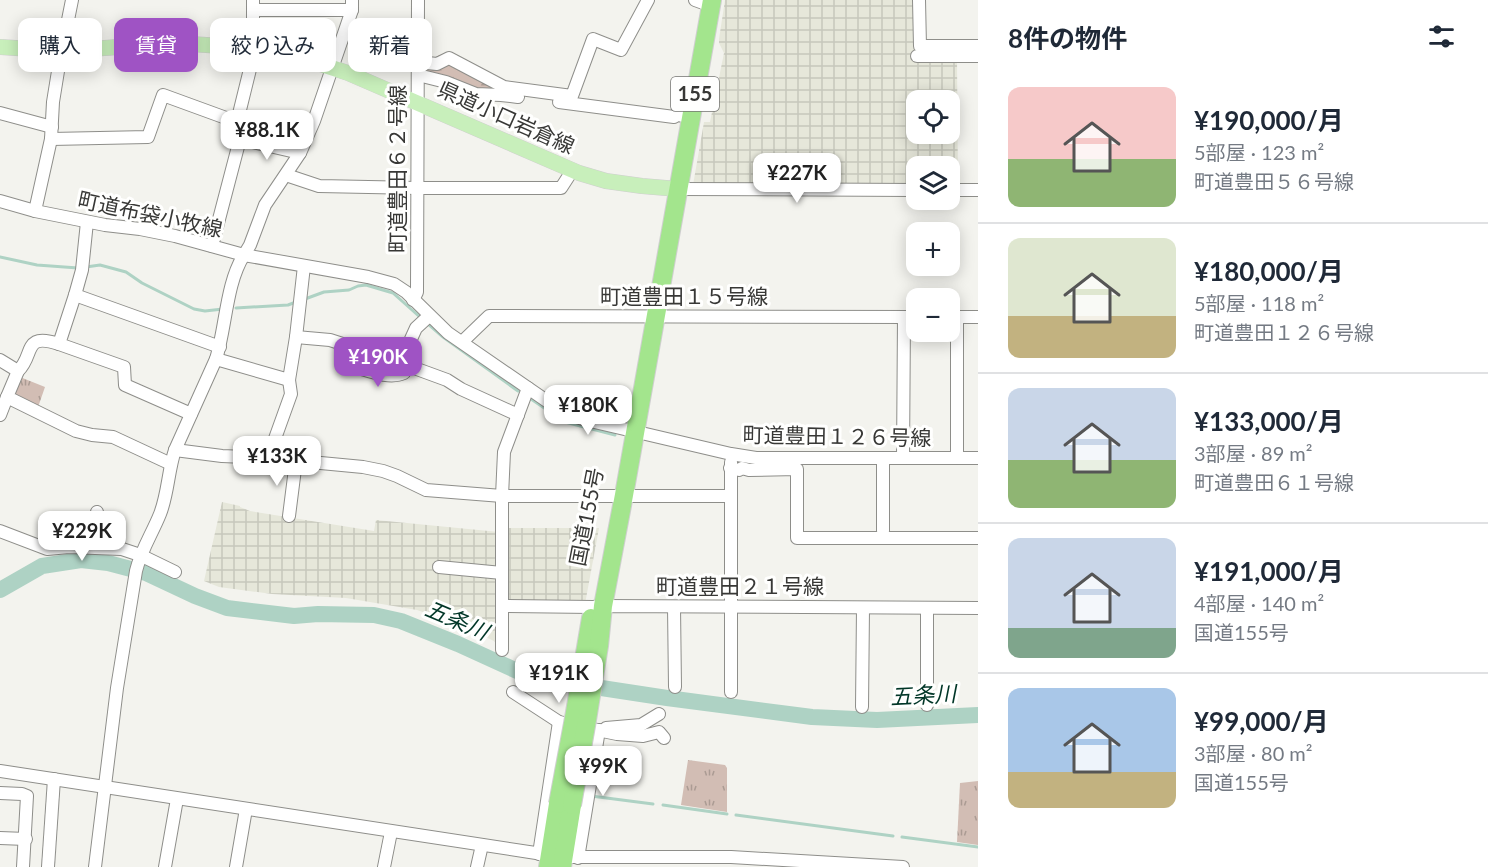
<!DOCTYPE html>
<html lang="ja">
<meta charset="utf-8">
<style>
body{margin:0;font-family:Lato,"Noto Sans JP",sans-serif;background:#f6f6f7;color:#1f2937;height:100vh;display:flex;flex-direction:column;font-size:22px;white-space:nowrap}
*{box-sizing:border-box;margin:0}
p{font-size:20px;color:#747a83}
.icon{flex:none;width:33px;height:33px;fill:none;stroke:currentColor;stroke-width:2;stroke-linecap:round;stroke-linejoin:round}
.map{position:relative;flex:1;overflow:hidden}
.details{display:flex;flex-direction:column;background:#fff;width:510px}
.details>*{flex:none}
.banner{position:absolute;left:18px;top:18px;width:570px;height:54px;display:flex;gap:12px}
.controls{position:absolute;left:906px;top:90px;display:grid;gap:12px}
.controls a{display:grid;place-items:center;width:54px;height:54px;border-radius:12px;background:#fff;box-shadow:0 3px 15px #0003;font-size:30px}
.price{position:absolute;translate:-50% -51px;padding:0 14px;border-radius:12px;background:#fff;color:#222;font-size:20px;line-height:39px;filter:drop-shadow(0 2px 3px #0008)}
.price::after{content:'';position:absolute;left:50%;top:36px;width:18px;height:14px;margin-left:-9px;background:inherit;clip-path:polygon(0 0,100% 0,50% 100%)}
.price.active{background:#9f53c4;color:#fff}
ul{padding:0;list-style:none}
li{display:flex;align-items:center;gap:18px;height:150px;padding:0 30px}
li+li{border-top:2px solid #e0e1e3}
li span{display:grid;place-items:center;flex:none;width:168px;height:120px;border-radius:12px;color:#555}
li>.icon{margin-inline-start:auto}
span .icon{width:72px;height:72px;fill:#fffc;stroke-width:1}
li b{font-size:26px}
h2{display:flex;justify-content:space-between;align-items:center;height:72px;padding:0 30px;font-size:26px}
.chip{padding:0 21px;border-radius:12px;background:#fff;box-shadow:0 3px 15px #0003;font-size:21px;line-height:54px}
.chip.active{background:#9f53c4;color:#fff}
main{display:flex;flex:1;min-height:0}
.map>svg:first-child{display:block}
.industrial{fill:url(#industrial-grid);fill-rule:evenodd}
.grass{fill:url(#grass-tufts)}
.forest{fill:url(#forest-firs)}
.lines{fill:none;stroke-linecap:round;stroke-linejoin:round}
.stream{stroke:#aed2c4;stroke-width:3}
.river{stroke:#aed2c4;stroke-width:16}
.minor-casing{stroke:#8e8e8a;stroke-width:14}
.major-casing{stroke:#cfcfcf;stroke-width:16}
.highway-casing{stroke:#cfcfcf;stroke-width:20}
.minor{stroke:#fff;stroke-width:12}
.major{stroke:#c8efbb;stroke-width:15}
.highway{stroke:#a3e58d;stroke-width:18}
.highway-bridge-casing{stroke:#cfcfcf;stroke-width:20;stroke-linecap:butt}
.highway-bridge{stroke:#a3e58d;stroke-width:18}
.labels{text-anchor:middle;stroke-width:6;stroke-linejoin:round;paint-order:stroke}
.shield{fill:#fffffe;stroke:#747472;stroke-width:1.5}
.shield-label{font-size:20px;font-weight:bold;fill:#383836}
.street-label{font-size:21px;fill:#383836;stroke:#fffffe}
.water-label{font-size:22px;font-style:italic;fill:#013627;stroke:#fffffe}
</style>
<main>
<div class="map">
<svg width="978" height="867" viewBox="0 0 978 867">
<defs>
<pattern id="industrial-grid" width="8" height="8" patternUnits="userSpaceOnUse" patternTransform="scale(1.5)"><rect width="8" height="8" fill="#e6e7da"/><path d="M0 4h8M4 0v8" fill="none" stroke="#c6c7bc"/></pattern>
<pattern id="grass-tufts" width="24" height="20" patternUnits="userSpaceOnUse" patternTransform="scale(1.5)"><rect width="24" height="20" fill="#d2bdb4"/><path d="M3 7l-1-3M5 7V3M7 7l1-3M15 17l-1-3M17 17v-4M19 17l1-3" fill="none" stroke="#ab9b93"/></pattern>
<pattern id="forest-firs" width="22" height="20" patternUnits="userSpaceOnUse" patternTransform="scale(1.5)"><rect width="22" height="20" fill="#d2bdb4"/><path d="M5 1l3.5 6h-7zM16 11l3.5 6h-7z" fill="#ab9b93"/></pattern>
</defs>
<rect width="100%" height="100%" fill="#f3f3ee"/>
<!-- industrial -->
<g class="industrial">
<path d="M725,0H916L917,58H957L958,187H950V166H916V187L693,185L704,122H710L724,53L719,43V39ZM916,100H950V134H916Z"/>
<polygon points="222,502 240,506 240,507 250,511 374,531 376,520 499,532 498,643 467,628 417,610 346,598 272,594 219,587 204,581"/>
<polygon points="506,528 599,528 585,604 507,601"/>
</g>
<!-- grass -->
<g class="grass">
<polygon points="20,377 45,387 37,410 12,394"/>
<polygon points="688,760 725,765 727,768 727,812 681,805"/>
<polygon points="978,781 978,845 957,842 960,783"/>
</g>
<!-- forest -->
<polygon class="forest" points="452,54 487,72 492,88 480,94 460,95 441,90 434,83 425,67 439,55"/>
<g class="lines">
<!-- stream -->
<g class="stream">
<polyline points="0,257 37,265 78,268"/>
<polyline points="86,267 100,265 126,272 142,283 194,309 205,311 223,309"/>
<polyline points="305,299 324,292 349,290 358,286 366,285 393,293 421,318"/>
<polyline points="236,308 288,305 296,302"/>
<polyline points="427,323 443,337 518,391"/>
<polyline points="531,399 565,422 615,435"/>
<polyline points="591,796 653,804"/>
<polyline points="663,805 727,814"/>
<polyline points="736,815 893,836"/>
<polyline points="902,837 978,847"/>
</g>
<!-- river -->
<polyline class="river" points="0,590 42,566 81,560 108,563 146,573 195,596 227,608 294,616 318,614 374,615 401,621 458,644 517,671 549,680 667,698 812,717 877,720 978,715"/>
<defs>
<g id="minor">
<path d="M72,0L59,65L53,102L51,139L35,211L105,225L140,229L175,236L244,255C226,283 226,327 216,359L175,450C168,471 168,494 160,514C152,534 141,550 136,571L117,688L95,867"/>
<polyline points="352,0 352,10 314,121 300,153 265,205 250,245 244,255 368,277 394,284 406,292 448,333 554,406 571,415 586,420 731,454 756,458 978,458"/>
<polyline points="695,0 706,4"/>
<polyline points="919,0 920,46 978,46"/>
<polyline points="253,10 352,10"/>
<polyline points="917,56 978,56"/>
<polyline points="418,62 437,64 449,58 504,87 572,96 593,39 621,50 648,0"/>
<polyline points="418,75 446,82 476,94 501,95 518,97"/>
<polyline points="559,102 674,117 677,115 686,116"/>
<polyline points="0,113 52,127"/>
<polyline points="51,139 148,137 163,95 237,122"/>
<polyline points="240,139 300,153"/>
<polyline points="286,175 319,186 418,188 561,188 572,171"/>
<polyline points="678,189 916,190"/>
<polyline points="950,190 978,190"/>
<polyline points="0,201 35,211"/>
<polyline points="87,222 82,270 75,295 59,344 124,367 125,385 191,414"/>
<polyline points="212,246 240,139 241,127 237,122 253,57 253,0"/>
<polyline points="75,295 220,347"/>
<polyline points="413,300 417,292 418,0"/>
<polyline points="951,317 978,317"/>
<path d="M296,337L330,340L358,349L352,366C367,370 389,380 404,373L411,339L416,328L429,316"/>
<polyline points="462,342 489,316 916,317"/>
<path d="M59,344C22,332 35,355 18,371L7,397L76,431L92,435L113,437L171,464"/>
<polyline points="216,359 289,380 296,337 304,266"/>
<polyline points="0,360 18,371"/>
<polyline points="406,365 447,380 461,389 518,415"/>
<polyline points="0,415 7,397"/>
<polyline points="175,450 222,456 268,458 363,467 383,471 397,476 426,490 502,496 731,496"/>
<polyline points="268,458 291,394 289,380"/>
<polyline points="883,458 883,531"/>
<polyline points="903,458 904,317"/>
<polyline points="957,458 957,317"/>
<polyline points="731,462 731,692"/>
<polyline points="730,468 739,470 742,468 749,470 797,469 797,538 978,538"/>
<polyline points="289,516 296,461"/>
<polyline points="0,531 47,549 69,547 122,549 140,555 175,572"/>
<polyline points="91,547 97,512"/>
<polyline points="439,567 502,573"/>
<polyline points="502,606 593,607 603,606 978,608"/>
<polyline points="674,607 675,687"/>
<polyline points="927,608 927,705"/>
<polyline points="502,650 502,496 504,452 528,388"/>
<polyline points="513,692 559,722 617,734 643,736 659,732 664,738"/>
<polyline points="862,707 863,608"/>
<polyline points="606,728 641,725 659,714"/>
<polyline points="0,771 562,857 731,857 903,867"/>
<polyline points="0,793 22,794 27,796 23,867"/>
<polyline points="0,838 26,839"/>
<polyline points="539,854 559,722"/>
<polyline points="578,858 599,730"/>
<polyline points="48,867 54,779"/>
<polyline points="165,867 177,799"/>
<polyline points="236,867 246,809"/>
<polyline points="384,867 391,832"/>
<polyline points="477,867 482,845"/>
</g>
<polyline id="major" points="0,47 62,51 175,43 253,48 308,60 348,73 579,173 606,181 642,186 678,189"/>
<g id="highway">
<polyline points="574,718 591,618"/>
<polyline points="587,720 599,646 603,606 624,495 712,0"/>
<polyline points="548,867 558,804"/>
<polyline points="562,867 572,805"/>
</g>
</defs>
<!-- minor casing -->
<use href="#minor" class="minor-casing"/>
<!-- major casing -->
<use href="#major" class="major-casing"/>
<!-- highway casing -->
<use href="#highway" class="highway-casing"/>
<!-- minor -->
<use href="#minor" class="minor"/>
<!-- major -->
<use href="#major" class="major"/>
<!-- highway -->
<use href="#highway" class="highway"/>
<defs>
<g id="highway-bridge">
<polyline points="558,804 574,718"/>
<polyline points="572,805 587,720"/>
</g>
</defs>
<!-- highway-bridge casing -->
<use href="#highway-bridge" class="highway-bridge-casing"/>
<!-- highway-bridge -->
<use href="#highway-bridge" class="highway-bridge"/>
</g>
<g class="labels">
<!-- shield labels -->
<rect class="shield" x="671" y="77" width="48" height="34" rx="4.5"/>
<g class="shield-label">
<text x="695" y="101">155</text>
</g>
<!-- street labels -->
<g class="street-label">
<text transform="translate(506 118) rotate(24)" y="7">県道小口岩倉線</text>
<text transform="translate(398 169) rotate(-90)" y="7">町道豊田６２号線</text>
<text transform="translate(150 215) rotate(12)" y="7">町道布袋小牧線</text>
<text x="684" y="304">町道豊田１５号線</text>
<text transform="translate(837 437) rotate(1)" y="7">町道豊田１２６号線</text>
<text transform="translate(587 517) rotate(-79)" y="7">国道155号</text>
<text x="740" y="594">町道豊田２１号線</text>
</g>
<!-- water labels -->
<g class="water-label">
<text transform="translate(457 620) rotate(23)" y="8">五条川</text>
<text transform="translate(923 695) rotate(-3)" y="8">五条川</text>
</g>
</g>
</svg>
<div class="controls">
<a><svg class="icon" aria-label="locate" viewBox="0 0 24 24"><circle cx="12" cy="12" r="6"/><path d="M12 2v4M12 18v4M2 12h4M18 12h4"/></svg></a>
<a><svg class="icon" aria-label="layers" viewBox="0 0 24 24"><path d="M12 4l9 5-9 5-9-5zM3 14l9 5 9-5"/></svg></a>
<a>+</a>
<a>−</a>
</div>
<b class="price" style="left:267px;top:161px">¥88.1K</b>
<b class="price" style="left:797px;top:204px">¥227K</b>
<b class="price active" style="left:378px;top:388px">¥190K</b>
<b class="price" style="left:588px;top:436px">¥180K</b>
<b class="price" style="left:277px;top:487px">¥133K</b>
<b class="price" style="left:82px;top:562px">¥229K</b>
<b class="price" style="left:559px;top:704px">¥191K</b>
<b class="price" style="left:603px;top:797px">¥99K</b>
<div class="banner">
<a class="chip">購入</a>
<a class="chip active">賃貸</a>
<a class="chip">絞り込み</a>
<a class="chip">新着</a>
</div>
</div>
<section class="details">
<h2>8件の物件<svg class="icon" aria-label="filters" viewBox="0 0 24 24"><path d="M4 7h16M4 17h16"/><circle cx="9" cy="7" r="2"/><circle cx="15" cy="17" r="2"/></svg></h2>
<ul>
<li><span style="background:linear-gradient(#f6c9c9 60%,#8fb573 0)"><svg class="icon" aria-label="home" viewBox="0 0 24 24"><path d="M3 11l9-7 9 7M6 9v11h12V9"/></svg></span><div><b>¥190,000/月</b><p>5部屋 · 123 m²</p><p>町道豊田５６号線</p></div></li>
<li><span style="background:linear-gradient(#dfe7d0 65%,#c2b280 0)"><svg class="icon" aria-label="home" viewBox="0 0 24 24"><path d="M3 11l9-7 9 7M6 9v11h12V9"/></svg></span><div><b>¥180,000/月</b><p>5部屋 · 118 m²</p><p>町道豊田１２６号線</p></div></li>
<li><span style="background:linear-gradient(#c9d6e8 60%,#8fb573 0)"><svg class="icon" aria-label="home" viewBox="0 0 24 24"><path d="M3 11l9-7 9 7M6 9v11h12V9"/></svg></span><div><b>¥133,000/月</b><p>3部屋 · 89 m²</p><p>町道豊田６１号線</p></div></li>
<li><span style="background:linear-gradient(#c9d6e8 75%,#7fa58c 0)"><svg class="icon" aria-label="home" viewBox="0 0 24 24"><path d="M3 11l9-7 9 7M6 9v11h12V9"/></svg></span><div><b>¥191,000/月</b><p>4部屋 · 140 m²</p><p>国道155号</p></div></li>
<li><span style="background:linear-gradient(#a9c7e8 70%,#c2b280 0)"><svg class="icon" aria-label="home" viewBox="0 0 24 24"><path d="M3 11l9-7 9 7M6 9v11h12V9"/></svg></span><div><b>¥99,000/月</b><p>3部屋 · 80 m²</p><p>国道155号</p></div></li>
</ul>
</section>
</main>
